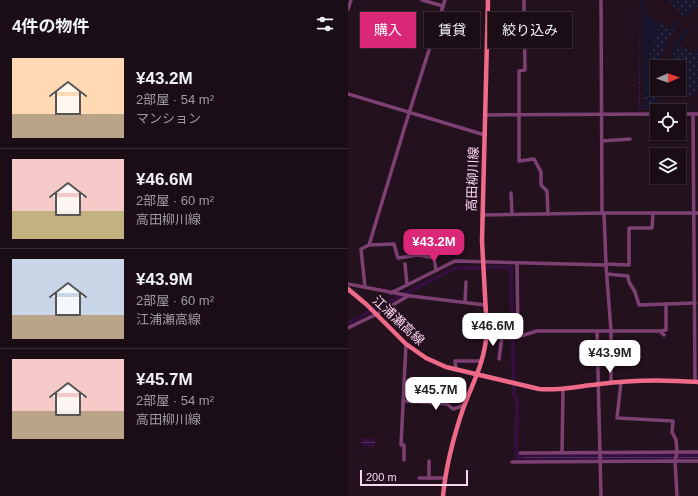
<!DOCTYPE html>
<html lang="ja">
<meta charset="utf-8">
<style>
body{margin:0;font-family:Arial,"Noto Sans JP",sans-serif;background:#271b23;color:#f1f3f6;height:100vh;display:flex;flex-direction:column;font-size:15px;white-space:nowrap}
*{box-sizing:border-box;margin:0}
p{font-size:13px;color:#9f9ca1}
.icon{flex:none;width:22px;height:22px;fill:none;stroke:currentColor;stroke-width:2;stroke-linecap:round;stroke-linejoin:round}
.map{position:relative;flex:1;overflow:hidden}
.sheet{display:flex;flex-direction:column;background:#1a0d16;width:348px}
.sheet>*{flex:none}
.banner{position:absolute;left:12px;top:12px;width:278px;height:36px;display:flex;gap:8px}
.needle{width:26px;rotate:88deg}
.fabs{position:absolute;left:302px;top:60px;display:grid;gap:8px}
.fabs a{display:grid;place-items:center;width:36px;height:36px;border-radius:0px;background:#1a0d16;box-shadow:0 1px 3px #0004,0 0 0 1px #382d35;font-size:20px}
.scale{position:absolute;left:12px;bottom:10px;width:108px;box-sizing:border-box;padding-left:4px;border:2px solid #fbd6f2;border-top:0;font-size:11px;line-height:14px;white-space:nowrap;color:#fbd6f2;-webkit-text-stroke:3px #23111d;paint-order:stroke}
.price{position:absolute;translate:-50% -34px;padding:0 9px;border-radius:8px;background:#fff;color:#222;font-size:13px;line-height:26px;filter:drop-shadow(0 1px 2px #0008)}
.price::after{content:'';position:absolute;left:50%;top:24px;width:12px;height:9px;margin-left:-6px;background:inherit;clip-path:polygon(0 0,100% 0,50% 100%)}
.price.current{background:#db2777;color:#fff}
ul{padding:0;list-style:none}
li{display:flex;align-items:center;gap:12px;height:100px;padding:0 12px}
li+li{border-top:1px solid #382d35}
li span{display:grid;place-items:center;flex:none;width:112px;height:80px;border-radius:0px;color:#555}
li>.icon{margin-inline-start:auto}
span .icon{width:48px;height:48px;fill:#fffc;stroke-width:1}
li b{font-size:17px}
h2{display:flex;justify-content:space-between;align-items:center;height:48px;padding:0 12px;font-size:17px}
.chip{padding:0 14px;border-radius:0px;background:#1a0d16;box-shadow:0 1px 3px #0004,0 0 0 1px #382d35;font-size:14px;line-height:36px}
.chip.current{background:#db2777;color:#fff}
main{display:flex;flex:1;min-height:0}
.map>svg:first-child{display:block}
.grass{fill:url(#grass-dots)}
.garden{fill:#17142c}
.water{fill:url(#water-rules)}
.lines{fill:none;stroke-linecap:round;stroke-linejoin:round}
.stream{stroke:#330f3d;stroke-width:1}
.canal{stroke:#330f3d;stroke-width:4}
.minor{stroke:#7d4072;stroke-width:3.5}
.major{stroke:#ef6989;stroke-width:4.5}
.labels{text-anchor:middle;stroke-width:4;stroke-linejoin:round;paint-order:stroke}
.street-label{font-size:13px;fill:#fbd6f2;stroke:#23111d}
</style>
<main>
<section class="sheet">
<h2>4件の物件<svg class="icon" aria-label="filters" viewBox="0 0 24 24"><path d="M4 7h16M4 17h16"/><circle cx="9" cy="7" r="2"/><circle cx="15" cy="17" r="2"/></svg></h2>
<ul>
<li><span style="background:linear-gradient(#ffd9b3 70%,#b9a48a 0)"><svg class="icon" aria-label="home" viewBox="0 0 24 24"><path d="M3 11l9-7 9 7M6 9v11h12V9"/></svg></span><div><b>¥43.2M</b><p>2部屋 · 54 m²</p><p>マンション</p></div></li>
<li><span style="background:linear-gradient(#f6c9c9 65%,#c2b280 0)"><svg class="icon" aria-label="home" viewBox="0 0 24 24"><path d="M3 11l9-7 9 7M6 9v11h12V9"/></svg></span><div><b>¥46.6M</b><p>2部屋 · 60 m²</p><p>高田柳川線</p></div></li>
<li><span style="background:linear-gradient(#c9d6e8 70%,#b9a48a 0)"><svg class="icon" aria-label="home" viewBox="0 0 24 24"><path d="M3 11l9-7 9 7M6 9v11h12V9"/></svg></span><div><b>¥43.9M</b><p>2部屋 · 60 m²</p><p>江浦瀬高線</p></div></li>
<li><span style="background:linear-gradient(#f6c9c9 65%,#b9a48a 0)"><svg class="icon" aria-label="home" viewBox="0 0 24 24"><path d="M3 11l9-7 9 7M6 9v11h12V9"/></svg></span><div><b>¥45.7M</b><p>2部屋 · 54 m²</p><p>高田柳川線</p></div></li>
</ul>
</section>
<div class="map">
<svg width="350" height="496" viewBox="0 0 350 496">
<defs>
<pattern id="grass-dots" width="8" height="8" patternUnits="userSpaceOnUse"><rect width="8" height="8" fill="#17142c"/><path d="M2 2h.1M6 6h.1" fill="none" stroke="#3a354b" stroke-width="1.8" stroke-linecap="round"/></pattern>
<pattern id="water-rules" width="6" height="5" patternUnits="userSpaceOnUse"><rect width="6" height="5" fill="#330f3d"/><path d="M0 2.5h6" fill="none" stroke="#51315a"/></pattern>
</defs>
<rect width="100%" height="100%" fill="#23111d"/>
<!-- grass -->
<g class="grass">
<polygon points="320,0 350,0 350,7 336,17"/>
<path d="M329,20L332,22C322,35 314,51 312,67H309V106H295V97L298,96C297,70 302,46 313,24L322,29Z"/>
<polygon points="333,37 334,37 331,44 344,53 350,48 350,89 347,90 347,96 330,96 330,95 341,95 341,91 330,91 329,95 320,95 320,89 331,89 331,67 322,67 327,50"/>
</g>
<!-- garden -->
<g class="garden">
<path d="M293,0H296L297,13L313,24C302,46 297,70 298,96L295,97Z"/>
<path d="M337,27L341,30L332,44L334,37H332L329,45L322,67H320C323,52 328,39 337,27Z"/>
<polygon points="293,106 312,106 313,108 350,108 350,110 310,110 310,108 293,108"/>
</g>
<!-- water -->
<g class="water">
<polygon points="291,0 292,108 310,108 310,110 309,109 291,109"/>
<polygon points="14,438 27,439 27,447 13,446"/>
<polygon points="171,454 350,454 350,459 166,460"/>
</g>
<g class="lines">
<!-- stream -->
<polyline class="stream" points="0,451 7,451"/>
<!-- canal -->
<polyline class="canal" points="0,323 107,268 163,267 166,395 169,400 168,456 174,456"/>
<!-- minor -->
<g class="minor">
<polyline points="74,0 95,6"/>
<polyline points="176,0 177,70 171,71 171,161 186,159 193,172 193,185 199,191 200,214"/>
<polyline points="253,0 254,213"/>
<polyline points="0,9 3,0"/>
<polyline points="139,37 176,33"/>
<polyline points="0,94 137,135"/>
<polyline points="331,114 350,114"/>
<polyline points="345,114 347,382"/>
<polyline points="137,115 309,114"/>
<polyline points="254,141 282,139"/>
<polyline points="163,193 164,214"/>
<polyline points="256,213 258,265 263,331 263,383"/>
<polyline points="134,215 254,213 350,213"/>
<polyline points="21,245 61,113 97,0"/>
<polyline points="57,264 59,285"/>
<polyline points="169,264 170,337"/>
<polyline points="258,264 281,265 281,228 304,228 305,213"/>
<polyline points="259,274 280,276 281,282 287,292 291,305 318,304"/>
<polyline points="0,284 63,296 137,305"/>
<polyline points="17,287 13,249 21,245 46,244 50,258 70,255 86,258 88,270"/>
<polyline points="43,293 107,261 258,265"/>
<polyline points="117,302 118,282"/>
<polyline points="0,328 29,314 60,296"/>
<polyline points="249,331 253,496"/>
<polyline points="313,331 318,330 318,304 347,303"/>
<polyline points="139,332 158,338 166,338 189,331 312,331 316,335"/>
<polyline points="151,359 154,337"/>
<polyline points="108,369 107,361 134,361"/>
<polyline points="273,382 269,418 325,421 324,432 328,440 329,452 327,461 350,461"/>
<polyline points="55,401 99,404 105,409 117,405"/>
<polyline points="172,453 350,452"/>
<polyline points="214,453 215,389"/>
<polyline points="56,460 56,445 53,445 58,344"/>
<polyline points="81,461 81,478"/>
<polyline points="164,462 327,461 329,496"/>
<polyline points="71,478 97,478"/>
</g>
<!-- major -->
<g class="major">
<path d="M0,289L18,304L58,344L78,358L98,367L191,389C212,391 231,386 252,384C281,380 321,380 350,382"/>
<path d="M95,496C98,465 106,435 116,406C127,378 136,363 139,332L134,241L140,0"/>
</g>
</g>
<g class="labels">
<!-- street labels -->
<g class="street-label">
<text transform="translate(124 179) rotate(-88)" y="5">高田柳川線</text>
<text transform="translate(51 320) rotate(43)" y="5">江浦瀬高線</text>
</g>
</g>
</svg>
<div class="fabs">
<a><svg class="needle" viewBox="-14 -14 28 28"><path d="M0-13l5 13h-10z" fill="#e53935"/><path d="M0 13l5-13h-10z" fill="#9f9ca1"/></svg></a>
<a><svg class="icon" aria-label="locate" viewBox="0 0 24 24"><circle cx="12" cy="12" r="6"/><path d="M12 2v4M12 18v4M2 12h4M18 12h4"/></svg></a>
<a><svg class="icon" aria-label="layers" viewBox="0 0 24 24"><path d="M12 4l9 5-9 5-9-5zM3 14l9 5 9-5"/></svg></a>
</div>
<div class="scale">200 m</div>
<b class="price current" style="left:86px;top:263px">¥43.2M</b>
<b class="price" style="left:145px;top:347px">¥46.6M</b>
<b class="price" style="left:262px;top:374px">¥43.9M</b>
<b class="price" style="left:88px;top:411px">¥45.7M</b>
<div class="banner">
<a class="chip current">購入</a>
<a class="chip">賃貸</a>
<a class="chip">絞り込み</a>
</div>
</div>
</main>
